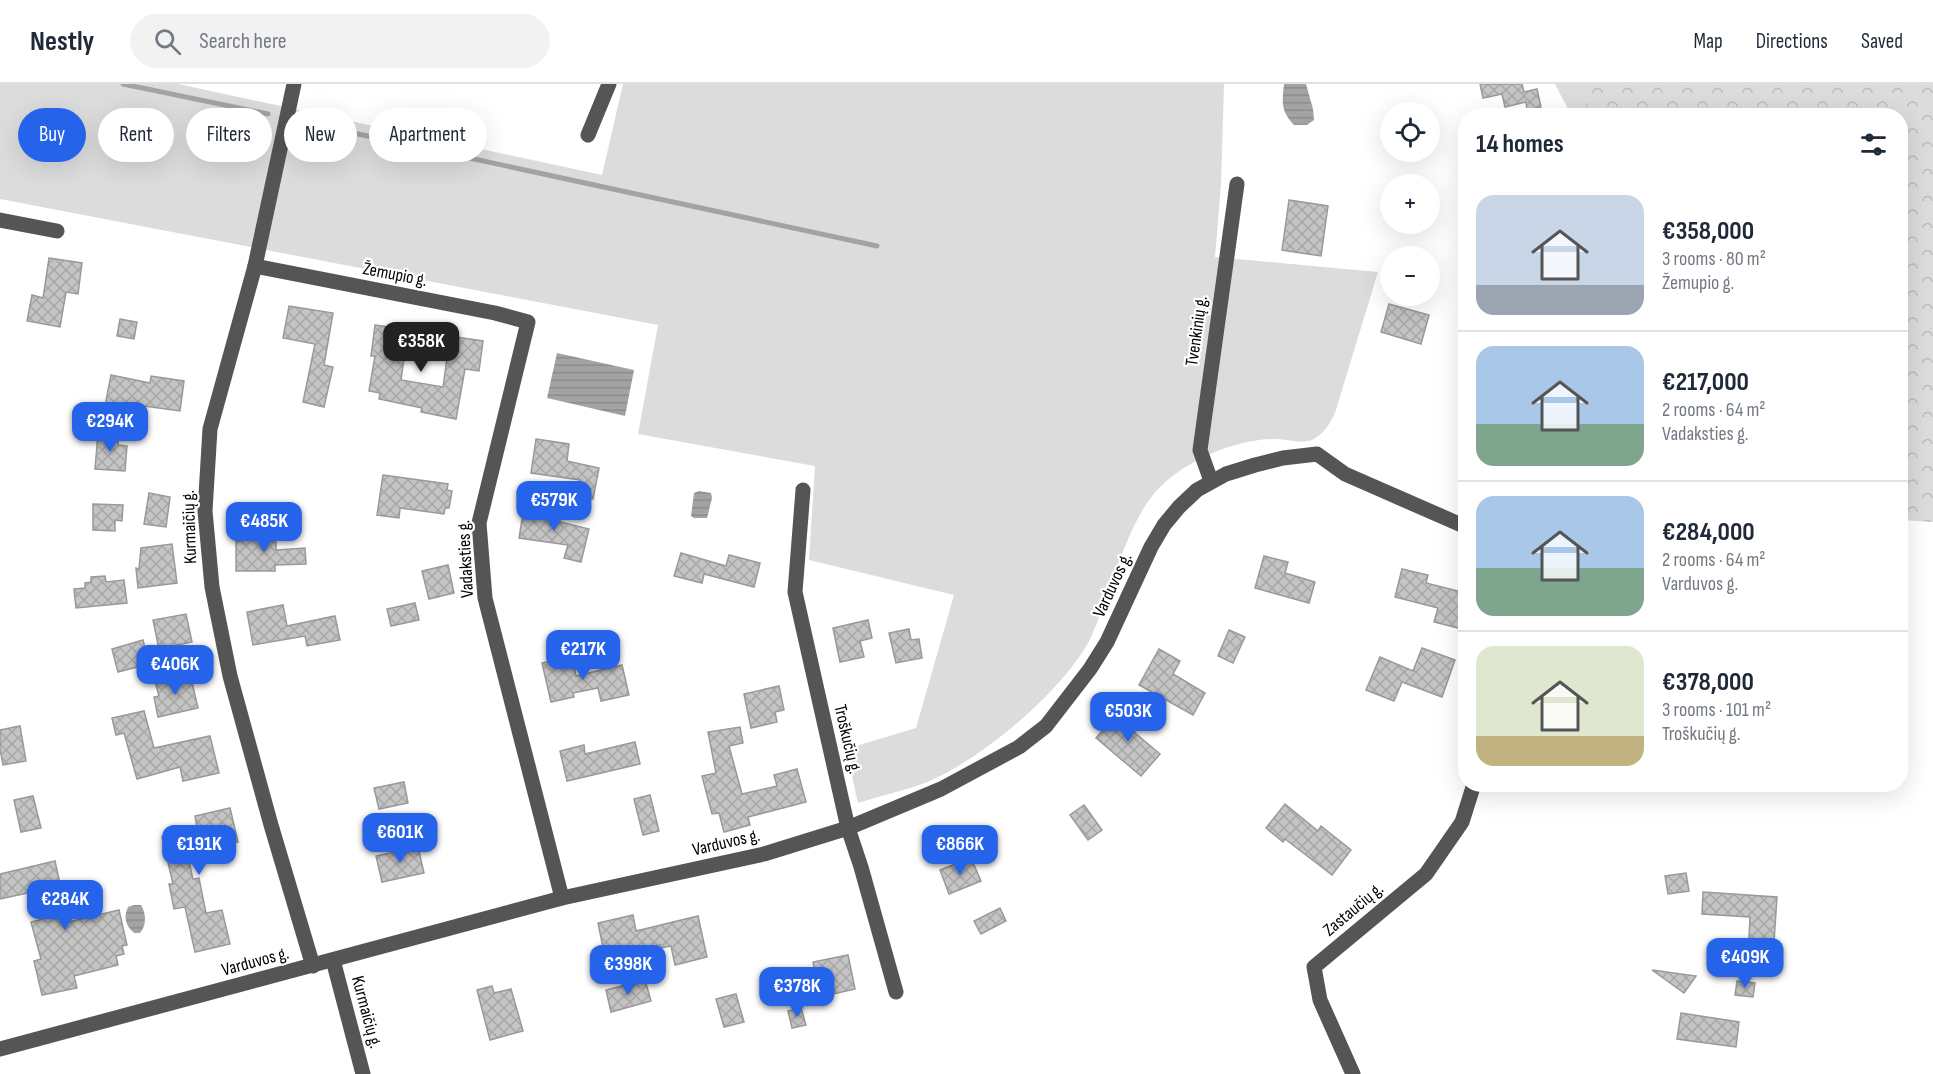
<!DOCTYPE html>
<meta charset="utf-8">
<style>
body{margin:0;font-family:"Sofia Sans Condensed",sans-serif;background:#f2f2f3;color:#1f2937;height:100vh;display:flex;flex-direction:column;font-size:22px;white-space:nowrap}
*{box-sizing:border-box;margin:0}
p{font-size:20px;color:#747a83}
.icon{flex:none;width:33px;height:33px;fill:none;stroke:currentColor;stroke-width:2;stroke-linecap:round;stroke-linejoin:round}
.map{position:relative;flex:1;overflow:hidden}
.panel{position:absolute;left:1458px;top:24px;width:450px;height:684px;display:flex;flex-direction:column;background:#fff;border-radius:24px;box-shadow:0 6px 24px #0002}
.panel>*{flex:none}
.banner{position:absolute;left:18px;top:24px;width:570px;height:54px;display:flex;gap:12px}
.buttons{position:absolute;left:1380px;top:18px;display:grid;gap:12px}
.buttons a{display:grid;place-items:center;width:60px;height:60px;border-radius:50%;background:#fff;box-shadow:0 6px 24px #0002;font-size:30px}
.price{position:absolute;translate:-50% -51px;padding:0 14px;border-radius:12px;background:#2563eb;color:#fff;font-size:20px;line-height:39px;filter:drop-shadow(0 2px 3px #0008)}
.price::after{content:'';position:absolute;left:50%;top:36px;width:18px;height:14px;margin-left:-9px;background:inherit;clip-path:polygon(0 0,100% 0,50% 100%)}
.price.selected{background:#222;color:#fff}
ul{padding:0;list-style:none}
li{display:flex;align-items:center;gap:18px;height:150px;padding:0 18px}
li+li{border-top:2px solid #e0e1e3}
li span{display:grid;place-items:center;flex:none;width:168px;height:120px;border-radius:18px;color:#555}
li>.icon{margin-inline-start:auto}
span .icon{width:72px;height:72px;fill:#fffc;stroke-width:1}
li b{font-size:26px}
h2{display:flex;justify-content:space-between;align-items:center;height:72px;padding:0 18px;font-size:26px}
.chip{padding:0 21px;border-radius:27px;background:#fff;box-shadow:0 6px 24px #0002;font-size:21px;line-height:54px}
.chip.selected{background:#2563eb;color:#fff}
header{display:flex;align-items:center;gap:36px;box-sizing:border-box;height:84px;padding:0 30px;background:#fff;border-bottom:2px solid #e0e1e3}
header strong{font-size:28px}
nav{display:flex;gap:33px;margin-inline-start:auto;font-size:21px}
.search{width:420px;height:54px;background:#f2f2f3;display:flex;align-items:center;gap:15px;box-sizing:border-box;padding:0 21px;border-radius:33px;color:#747a83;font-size:22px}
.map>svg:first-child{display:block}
.grass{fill:#dcdcdc}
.forest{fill:url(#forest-crowns)}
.water{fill:url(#water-rules)}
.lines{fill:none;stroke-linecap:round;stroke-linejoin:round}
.stream{stroke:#a3a3a3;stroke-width:5}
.building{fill:url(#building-cross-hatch);stroke:#999;stroke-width:1.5}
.minor{stroke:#555;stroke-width:15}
.labels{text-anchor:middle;stroke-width:4.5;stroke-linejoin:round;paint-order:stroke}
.street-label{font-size:18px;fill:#000;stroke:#fff}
</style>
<header>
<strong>Nestly</strong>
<div class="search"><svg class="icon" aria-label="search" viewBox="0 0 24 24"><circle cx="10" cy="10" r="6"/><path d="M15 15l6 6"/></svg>Search here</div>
<nav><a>Map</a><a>Directions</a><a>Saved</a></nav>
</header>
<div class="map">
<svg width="1933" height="990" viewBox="0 0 1933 990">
<defs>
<pattern id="forest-crowns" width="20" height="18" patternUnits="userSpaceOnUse" patternTransform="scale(1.5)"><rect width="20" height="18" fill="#dcdcdc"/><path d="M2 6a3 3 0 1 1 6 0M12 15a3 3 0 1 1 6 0" fill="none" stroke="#bbb"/></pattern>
<pattern id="water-rules" width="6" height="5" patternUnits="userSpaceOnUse" patternTransform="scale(1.5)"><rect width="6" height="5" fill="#a3a3a3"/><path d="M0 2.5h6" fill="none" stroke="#8b8b8b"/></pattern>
<pattern id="building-cross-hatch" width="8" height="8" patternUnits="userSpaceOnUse" patternTransform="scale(1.5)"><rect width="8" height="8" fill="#c4c4c4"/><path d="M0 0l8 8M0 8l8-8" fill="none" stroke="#a7a7a7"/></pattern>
</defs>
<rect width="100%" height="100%" fill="#fff"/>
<!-- grass -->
<g class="grass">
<path d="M0,0H178L602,91L623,0H1224L1221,101L1215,173L1378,188L1335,329C1329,341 1324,350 1312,356C1302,360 1286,355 1276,355C1238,354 1187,376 1160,403C1127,436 1111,508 1092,551C1068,603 984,673 932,696C909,706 882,711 858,719L846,665L916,644L954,511L809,476L815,382L638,350L658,241L0,115Z"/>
<polygon points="1555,0 1593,0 1585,21 1585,31 1571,31"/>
</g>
<!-- forest -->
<polygon class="forest" points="1593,0 1933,0 1933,438 1901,436 1900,32 1585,31 1585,21"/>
<!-- water -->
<g class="water">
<path d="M1284,0H1306L1313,25L1314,36L1307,41H1294C1281,27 1282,19 1284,0Z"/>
<polygon points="557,269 634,286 625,332 547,314"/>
<polygon points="699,407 711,409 712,414 707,434 694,434 691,432 694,409"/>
<path d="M134,821H141C146,829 147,841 140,849H134C126,842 123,834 128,823Z"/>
</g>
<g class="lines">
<!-- stream -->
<g class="stream">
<polyline points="123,0 268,30"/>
<polyline points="307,39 877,162"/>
</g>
</g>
<!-- building -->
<g class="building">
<polygon points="1480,0 1522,0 1524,8 1537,5 1541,23 1527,26 1526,18 1505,23 1502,10 1483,14"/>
<polygon points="1289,116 1328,122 1321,172 1282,166"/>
<polygon points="49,174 82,179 78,210 66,208 60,243 27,237 32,211 43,214"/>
<polygon points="1389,220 1429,231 1421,260 1381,248"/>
<polygon points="289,222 333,229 324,281 333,283 324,323 303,318 315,260 283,254"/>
<polygon points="120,235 137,238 134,255 117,252"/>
<polygon points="375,241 408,246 401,296 443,303 450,252 483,257 479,287 465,285 456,335 421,328 422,324 379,315 380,309 369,307 375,272 371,272"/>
<polygon points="111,291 150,299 151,292 184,297 180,327 129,320 128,326 105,322"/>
<polygon points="98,349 119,350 118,361 127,362 125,387 95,385"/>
<polygon points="536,355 569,360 567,377 599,384 593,415 577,412 580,396 531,389"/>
<polygon points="383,391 448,400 447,406 452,407 449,424 445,424 444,430 400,424 399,434 377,431"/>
<polygon points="149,409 170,413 166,443 144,440"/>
<polygon points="93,420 123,421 122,437 115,436 115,447 93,446"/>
<polygon points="524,423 557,428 556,437 589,445 581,478 564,474 568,461 519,454"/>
<polygon points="240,447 272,447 272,458 276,458 276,466 305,464 306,480 275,481 275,487 236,487 236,457 240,457"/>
<polygon points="172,460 177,499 138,504 136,484 139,485 141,464"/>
<polygon points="681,469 726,482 729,471 760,479 754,503 704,490 702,499 674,492"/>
<polygon points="1264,472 1288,478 1285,489 1315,498 1309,519 1255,504"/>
<polygon points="448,481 454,509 429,515 422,487"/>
<polygon points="1402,485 1428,491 1426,499 1466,509 1466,546 1434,538 1438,524 1395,513"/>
<polygon points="105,492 106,498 124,496 127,519 76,524 74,505 85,504 85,499 91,498 91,493"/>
<polygon points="415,519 419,536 391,542 387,525"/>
<polygon points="283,521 287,542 335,532 340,556 307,562 305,552 253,561 247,528"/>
<polygon points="186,530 192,558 159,565 153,536"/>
<polygon points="868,536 872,554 860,557 864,573 840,578 833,544"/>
<polygon points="909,545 911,556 919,555 922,574 896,579 889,549"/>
<polygon points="1229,546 1245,553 1233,579 1218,572"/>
<polygon points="143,556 149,580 118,588 112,565"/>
<polygon points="1422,564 1455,576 1442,613 1402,598 1394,617 1366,606 1380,573 1413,587"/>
<polygon points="1159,565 1180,577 1173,590 1205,609 1193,631 1139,601"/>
<polygon points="572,572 576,592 622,581 629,611 601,617 598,604 573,609 574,613 551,618 542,579"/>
<polygon points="190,590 198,624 158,633 154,613 159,612 155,597"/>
<polygon points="779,602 784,626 775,628 777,638 751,644 744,610"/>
<polygon points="1120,626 1139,642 1134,648 1160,670 1141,692 1096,654"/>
<polygon points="144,627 154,664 210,652 219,689 183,697 180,683 137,695 124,649 116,651 112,634"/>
<polygon points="20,642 26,677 3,681 0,665 0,646"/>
<polygon points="740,643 743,659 729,662 742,710 777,702 774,691 797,685 806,718 748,733 750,741 724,748 719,729 712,730 702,692 716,689 708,648"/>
<polygon points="635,658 640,680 567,697 560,667 584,661 585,670"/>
<polygon points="404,698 408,719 379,725 374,704"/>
<polygon points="650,711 659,747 643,751 634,715"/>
<polygon points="33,712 41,744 21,748 14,716"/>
<polygon points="1285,720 1318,747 1321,742 1351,766 1332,791 1285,755 1283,758 1266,744"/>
<polygon points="1084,721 1102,746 1088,756 1070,731"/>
<polygon points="230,724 238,758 187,769 193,795 199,794 206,829 222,826 230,860 195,868 185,823 174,825 169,800 173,800 162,753 197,744 195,732"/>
<polygon points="418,763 424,789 382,798 376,772"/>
<polygon points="971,774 981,797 949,810 940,786"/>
<polygon points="55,777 62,809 60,809 68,838 119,826 127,861 122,862 124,870 116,872 118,881 74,892 77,904 42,911 34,877 41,875 31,838 43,835 37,807 0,815 0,790"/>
<polygon points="1686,789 1689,807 1668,810 1665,792"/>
<polygon points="1703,808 1777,813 1773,873 1748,872 1750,833 1702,830"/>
<polygon points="1000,824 1006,837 981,850 974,837"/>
<polygon points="633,831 636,847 698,832 707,873 675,881 671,862 660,864 660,861 605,873 598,839"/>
<polygon points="848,871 855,905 820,913 813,878"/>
<polygon points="1652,886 1696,892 1684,909"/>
<polygon points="645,896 651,917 611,928 606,906"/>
<polygon points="1737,897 1755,899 1753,913 1735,911"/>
<polygon points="492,902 494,909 511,905 523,947 490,956 477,906"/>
<polygon points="736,910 744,938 724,943 716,915"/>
<polygon points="801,924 806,941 792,944 788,927"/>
<polygon points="1681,929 1739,938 1736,963 1677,955"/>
</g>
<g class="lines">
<!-- minor -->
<g class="minor">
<polyline points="294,0 255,182 210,345 205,427 212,503 230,592 271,741 313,882"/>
<polyline points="588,51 609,0"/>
<polyline points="0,136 57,147"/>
<polyline points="255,182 495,229 528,238 479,439 485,514 562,814"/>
<polyline points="1211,397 1200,366 1237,100"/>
<polyline points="803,406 795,508 848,744 861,783 896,908"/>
<polyline points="333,876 363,990"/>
<polyline points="0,965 562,814 764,770 848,744 941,705 1019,663 1046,642 1090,585 1107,558 1151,463 1164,441 1179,423 1197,406 1226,390 1255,381 1283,374 1317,370 1345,390 1466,443"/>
<polyline points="1353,990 1320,916 1314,883 1426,790 1462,738 1474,700"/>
</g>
</g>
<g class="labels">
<!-- street labels -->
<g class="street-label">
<text transform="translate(395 190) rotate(11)" y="6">Žemupio g.</text>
<text transform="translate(1196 247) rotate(-82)" y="6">Tvenkinių g.</text>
<text transform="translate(189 443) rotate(-92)" y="6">Kurmaičių g.</text>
<text transform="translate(465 475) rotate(-93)" y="6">Vadaksties g.</text>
<text transform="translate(1112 501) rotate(-65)" y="6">Varduvos g.</text>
<text transform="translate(848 655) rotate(77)" y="6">Troškučių g.</text>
<text transform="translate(726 758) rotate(-13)" y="6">Varduvos g.</text>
<text transform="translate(1353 825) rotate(-40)" y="6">Zastaučių g.</text>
<text transform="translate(255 877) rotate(-15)" y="6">Varduvos g.</text>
<text transform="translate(367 928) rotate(75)" y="6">Kurmaičių g.</text>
</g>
</g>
</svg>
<div class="buttons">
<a><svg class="icon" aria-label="locate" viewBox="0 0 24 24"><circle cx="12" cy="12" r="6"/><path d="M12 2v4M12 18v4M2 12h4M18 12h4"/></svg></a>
<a>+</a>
<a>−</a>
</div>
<b class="price selected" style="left:421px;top:289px">€358K</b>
<b class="price" style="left:110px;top:369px">€294K</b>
<b class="price" style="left:554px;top:448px">€579K</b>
<b class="price" style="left:264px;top:469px">€485K</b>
<b class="price" style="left:583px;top:597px">€217K</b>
<b class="price" style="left:175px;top:612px">€406K</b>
<b class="price" style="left:1128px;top:659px">€503K</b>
<b class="price" style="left:400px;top:780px">€601K</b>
<b class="price" style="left:199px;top:792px">€191K</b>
<b class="price" style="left:960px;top:792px">€866K</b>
<b class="price" style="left:65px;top:847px">€284K</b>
<b class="price" style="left:1745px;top:905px">€409K</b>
<b class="price" style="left:628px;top:912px">€398K</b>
<b class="price" style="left:797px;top:934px">€378K</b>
<div class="banner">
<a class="chip selected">Buy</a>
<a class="chip">Rent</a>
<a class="chip">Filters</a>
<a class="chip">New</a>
<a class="chip">Apartment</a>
</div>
<section class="panel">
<h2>14 homes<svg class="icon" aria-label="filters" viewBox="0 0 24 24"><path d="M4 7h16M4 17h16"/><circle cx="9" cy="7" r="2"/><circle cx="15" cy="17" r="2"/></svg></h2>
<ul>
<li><span style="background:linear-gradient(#c9d6e8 75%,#9aa5b1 0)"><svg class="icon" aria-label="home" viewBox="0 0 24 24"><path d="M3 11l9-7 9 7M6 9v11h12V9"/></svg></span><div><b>€358,000</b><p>3 rooms · 80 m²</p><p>Žemupio g.</p></div></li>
<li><span style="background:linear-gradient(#a9c7e8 65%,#7fa58c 0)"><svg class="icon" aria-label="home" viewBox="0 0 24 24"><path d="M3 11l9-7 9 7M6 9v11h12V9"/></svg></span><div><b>€217,000</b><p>2 rooms · 64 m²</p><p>Vadaksties g.</p></div></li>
<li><span style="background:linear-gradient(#a9c7e8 60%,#7fa58c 0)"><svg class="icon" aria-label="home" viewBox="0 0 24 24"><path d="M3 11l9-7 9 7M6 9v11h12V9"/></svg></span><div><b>€284,000</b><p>2 rooms · 64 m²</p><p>Varduvos g.</p></div></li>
<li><span style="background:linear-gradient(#dfe7d0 75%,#c2b280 0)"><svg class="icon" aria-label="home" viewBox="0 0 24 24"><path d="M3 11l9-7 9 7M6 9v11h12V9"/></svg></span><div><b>€378,000</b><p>3 rooms · 101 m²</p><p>Troškučių g.</p></div></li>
</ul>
</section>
</div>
